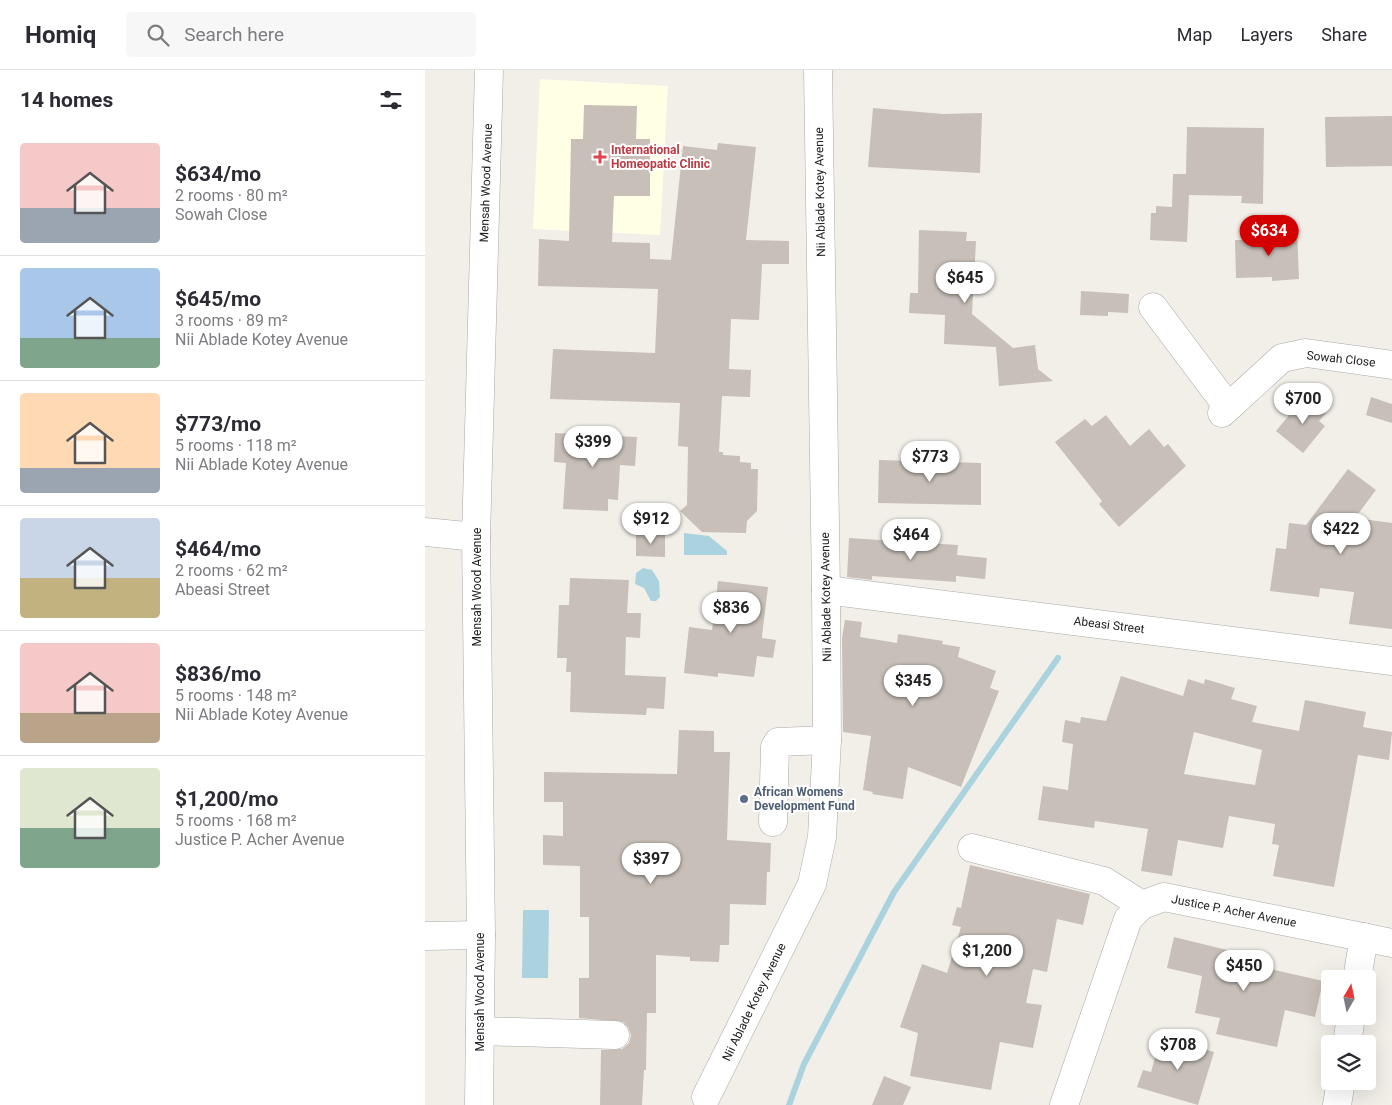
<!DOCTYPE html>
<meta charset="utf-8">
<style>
body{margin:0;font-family:Roboto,sans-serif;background:#f7f7f7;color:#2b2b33;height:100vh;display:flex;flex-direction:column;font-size:19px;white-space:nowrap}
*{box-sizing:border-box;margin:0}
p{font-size:16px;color:#7c7c81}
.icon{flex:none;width:28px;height:28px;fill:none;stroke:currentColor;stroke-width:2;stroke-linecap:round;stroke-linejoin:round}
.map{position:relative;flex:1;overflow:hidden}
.side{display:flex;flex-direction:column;background:#fff;width:425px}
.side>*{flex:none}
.needle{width:32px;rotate:9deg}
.controls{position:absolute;left:896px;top:900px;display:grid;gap:10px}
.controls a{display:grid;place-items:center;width:55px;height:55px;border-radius:5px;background:#fff;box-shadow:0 5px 20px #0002;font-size:25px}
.price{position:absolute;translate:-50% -42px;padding:0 11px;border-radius:18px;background:#fff;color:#222;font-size:16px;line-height:32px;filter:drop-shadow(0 1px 2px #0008)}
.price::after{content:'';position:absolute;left:50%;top:30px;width:15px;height:11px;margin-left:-8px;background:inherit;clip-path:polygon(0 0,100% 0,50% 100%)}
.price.on{background:#d40000;color:#fff}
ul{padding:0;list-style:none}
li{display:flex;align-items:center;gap:15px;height:125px;padding:0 20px}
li+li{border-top:1px solid #e1e1e2}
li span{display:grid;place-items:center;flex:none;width:140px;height:100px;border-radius:5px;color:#555}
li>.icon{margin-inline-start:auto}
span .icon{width:60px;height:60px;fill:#fffc;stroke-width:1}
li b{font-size:21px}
h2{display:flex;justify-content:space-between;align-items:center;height:60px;padding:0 20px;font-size:21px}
header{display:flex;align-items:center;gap:30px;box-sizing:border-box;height:70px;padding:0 25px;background:#fff;border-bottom:1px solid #e1e1e2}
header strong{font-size:24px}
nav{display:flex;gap:28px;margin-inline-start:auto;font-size:18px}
.search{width:350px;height:45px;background:#f7f7f7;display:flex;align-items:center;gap:12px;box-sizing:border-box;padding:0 18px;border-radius:5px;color:#7c7c81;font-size:19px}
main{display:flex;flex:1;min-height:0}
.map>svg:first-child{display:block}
.education{fill:#ffffe5}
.water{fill:#aad3df}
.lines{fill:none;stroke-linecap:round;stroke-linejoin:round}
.stream{stroke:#aad3df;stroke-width:6}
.building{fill:#c7bfb8;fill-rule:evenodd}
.minor-casing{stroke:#a9a9a9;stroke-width:29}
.minor{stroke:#fff;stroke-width:28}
.health-dot{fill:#e0444e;stroke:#fff;stroke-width:2}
.service-dot{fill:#5c6f8a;stroke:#fff;stroke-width:2}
.labels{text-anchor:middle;stroke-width:4;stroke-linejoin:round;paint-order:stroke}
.health-label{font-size:12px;font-weight:bold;fill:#be3a42;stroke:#fff;text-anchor:start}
.street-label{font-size:12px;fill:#222;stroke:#fff}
.service-label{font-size:12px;font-weight:bold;fill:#4e5e75;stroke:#fff;text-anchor:start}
</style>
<header>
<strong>Homiq</strong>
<div class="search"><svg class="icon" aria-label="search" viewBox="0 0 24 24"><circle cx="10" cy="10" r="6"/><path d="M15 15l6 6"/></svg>Search here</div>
<nav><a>Map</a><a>Layers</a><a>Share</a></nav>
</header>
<main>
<section class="side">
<h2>14 homes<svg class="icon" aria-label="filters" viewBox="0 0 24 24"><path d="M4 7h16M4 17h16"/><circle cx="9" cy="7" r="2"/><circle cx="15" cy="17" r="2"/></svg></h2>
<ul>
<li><span style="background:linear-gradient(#f6c9c9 65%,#9aa5b1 0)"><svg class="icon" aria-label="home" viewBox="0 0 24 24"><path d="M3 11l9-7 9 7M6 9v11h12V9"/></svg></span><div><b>$634/mo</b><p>2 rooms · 80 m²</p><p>Sowah Close</p></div></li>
<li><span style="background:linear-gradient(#a9c7e8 70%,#7fa58c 0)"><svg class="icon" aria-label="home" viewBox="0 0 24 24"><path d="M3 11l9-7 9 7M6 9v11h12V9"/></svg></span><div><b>$645/mo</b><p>3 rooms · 89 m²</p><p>Nii Ablade Kotey Avenue</p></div></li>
<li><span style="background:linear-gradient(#ffd9b3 75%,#9aa5b1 0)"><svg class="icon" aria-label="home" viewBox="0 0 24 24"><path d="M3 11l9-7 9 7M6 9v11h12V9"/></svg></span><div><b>$773/mo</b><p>5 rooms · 118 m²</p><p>Nii Ablade Kotey Avenue</p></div></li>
<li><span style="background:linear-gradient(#c9d6e8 60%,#c2b280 0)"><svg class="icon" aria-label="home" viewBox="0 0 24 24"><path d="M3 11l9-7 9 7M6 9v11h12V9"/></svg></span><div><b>$464/mo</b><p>2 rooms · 62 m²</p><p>Abeasi Street</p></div></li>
<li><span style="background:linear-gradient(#f6c9c9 70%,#b9a48a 0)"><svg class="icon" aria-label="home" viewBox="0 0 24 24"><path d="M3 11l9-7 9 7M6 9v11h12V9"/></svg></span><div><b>$836/mo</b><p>5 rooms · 148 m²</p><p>Nii Ablade Kotey Avenue</p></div></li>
<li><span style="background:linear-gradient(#dfe7d0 60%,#7fa58c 0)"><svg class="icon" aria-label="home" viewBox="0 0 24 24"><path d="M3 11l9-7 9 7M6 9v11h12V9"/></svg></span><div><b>$1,200/mo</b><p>5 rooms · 168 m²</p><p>Justice P. Acher Avenue</p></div></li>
</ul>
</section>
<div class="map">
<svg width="967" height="1035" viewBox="0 0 967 1035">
<rect width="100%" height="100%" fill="#f2efe9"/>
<!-- education -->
<polygon class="education" points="115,9 243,16 235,165 108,159"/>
<!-- water -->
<g class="water">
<polygon points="259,463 284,466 302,481 302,485 259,485"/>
<polygon points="218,498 227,500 234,511 235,527 231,531 226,531 219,518 210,514 211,503"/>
<polygon points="98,840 124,840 123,908 97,908"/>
</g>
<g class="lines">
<!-- stream -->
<polyline class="stream" points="364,1035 379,994 469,822 633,588"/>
</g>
<!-- building -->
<g class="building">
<polygon points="159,35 212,36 211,69 225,69 225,126 189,126 187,172 225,173 225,189 246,190 258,76 292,80 293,73 331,77 321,170 364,171 364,194 337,194 334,250 306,249 304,299 326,300 325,327 297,326 294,382 298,382 298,385 315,386 315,392 326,393 326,399 333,399 332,441 322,451 321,463 277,462 255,441 262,435 263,377 253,376 255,333 125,329 128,279 230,283 233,219 113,216 114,169 144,171 146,69 158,69"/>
<polygon points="448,38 518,44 557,43 555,103 443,97"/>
<polygon points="967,46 967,96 901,97 900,47"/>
<polygon points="762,57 839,58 838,134 816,133 817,126 764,125 762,172 725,170 726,143 731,143 731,136 747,137 748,104 761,104"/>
<polygon points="494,160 542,162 541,171 551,171 547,244 588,278 610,275 613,299 628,311 574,316 571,277 519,274 520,245 484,243 485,223 493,223"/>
<polygon points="872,160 874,209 847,211 847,207 811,208 810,170 845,170 845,161"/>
<polygon points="656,221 704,224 703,243 683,242 683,246 655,245"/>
<polygon points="880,326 901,343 894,351 900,356 878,383 851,361"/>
<polygon points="946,327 967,334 967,353 941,345"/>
<polygon points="681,345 705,376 724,359 739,377 743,374 761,396 694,457 674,434 677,431 630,372 660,349 667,356"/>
<polygon points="130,363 212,367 210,396 195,395 193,430 183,429 183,441 138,439 141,393 129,392"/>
<polygon points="454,390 556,393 556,435 453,433"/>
<polygon points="923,399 951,420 930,448 967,453 967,559 924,554 929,522 895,518 894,527 845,521 851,478 861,479 864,453 881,455"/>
<polygon points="211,463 240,464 240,487 211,486"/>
<polygon points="424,468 533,475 532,485 562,488 560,509 531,506 531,512 447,506 447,510 422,507"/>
<polygon points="145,508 204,510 202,543 216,543 215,568 201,567 200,605 241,607 239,639 222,638 221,645 145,642 146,602 141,602 142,588 132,588 134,535 144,535"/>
<polygon points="293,511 343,517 337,566 337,568 351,570 348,588 332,586 329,607 293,603 293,607 259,603 264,557 287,560"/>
<polygon points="420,550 437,552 435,567 472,573 473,564 518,571 517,574 535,577 533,587 571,601 565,618 574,621 536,717 483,697 478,729 447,724 448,722 438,720 446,666 418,662 417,568"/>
<path d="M696,606L758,626L763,609L779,614L780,609L810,618L806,629L832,636L827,652L874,661L880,630L941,642L938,657L967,662L964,690L933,685L909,817L848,806L854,775L847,774L850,754L804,746L798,778L753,770L747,806L716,801L723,759L670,751L669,758L613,750L618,716L643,720L648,674L637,672L640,650L655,653L656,647L681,651ZM769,662L837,680L830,715L759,704Z"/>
<polygon points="254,660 289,661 289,682 305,682 302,770 346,773 345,802 342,802 341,835 305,834 304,875 295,875 294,892 265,891 265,887 231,885 231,943 222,943 221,1000 219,1000 217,1035 175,1035 176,980 197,979 204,973 206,965 203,957 198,952 154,948 154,908 164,908 164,847 155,847 155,796 118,795 118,765 138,766 138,732 119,732 119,702 252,704"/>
<polygon points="545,795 665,824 658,855 632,849 622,902 608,899 601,933 617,935 608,978 575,972 566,1020 485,1006 493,963 475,957 497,894 522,903 536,857 527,855 532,837 536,838"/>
<polygon points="749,867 802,880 800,889 898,911 890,947 860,940 852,977 791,964 795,948 770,943 777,906 742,898"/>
<polygon points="736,966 789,982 773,1035 712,1017 718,1000 726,1002"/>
<polygon points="459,1006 486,1017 478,1035 447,1035"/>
</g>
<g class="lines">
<defs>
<g id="minor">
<polyline points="728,237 803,337"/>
<polyline points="797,343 857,288 881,283 967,295"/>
<polyline points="0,462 51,467"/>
<polyline points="401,520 967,591"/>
<polyline points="348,752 350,677 353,672 402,670"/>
<polyline points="547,778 679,811 717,835"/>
<polyline points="0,866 56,865"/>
<polyline points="932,909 939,867"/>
<polyline points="55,961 190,965"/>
<polyline points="922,974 926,946"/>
<polyline points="281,1027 387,814 397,767 402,670 401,520 393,0"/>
<polyline points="54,1035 56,865 51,467 64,0"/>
<polyline points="639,1035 703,849 717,835 739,827 967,873"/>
<polyline points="912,1035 916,1011"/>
</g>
</defs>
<!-- minor casing -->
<use href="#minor" class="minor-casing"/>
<!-- minor -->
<use href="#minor" class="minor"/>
</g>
<!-- markers -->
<path class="health-dot" d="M172.5 79.5h5v5h5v5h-5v5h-5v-5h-5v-5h5z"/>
<circle class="service-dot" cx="319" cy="729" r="5"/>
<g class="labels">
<!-- health labels -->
<g class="health-label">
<text x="186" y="84">International<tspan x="186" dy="14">Homeopatic Clinic</tspan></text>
</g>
<!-- street labels -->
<g class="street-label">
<text transform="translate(61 113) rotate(-88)" y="4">Mensah Wood Avenue</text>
<text transform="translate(395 122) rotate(-91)" y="4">Nii Ablade Kotey Avenue</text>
<text transform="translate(916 289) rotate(6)" y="4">Sowah Close</text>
<text transform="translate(52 517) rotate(-90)" y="4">Mensah Wood Avenue</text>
<text transform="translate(401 527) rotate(-91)" y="4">Nii Ablade Kotey Avenue</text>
<text transform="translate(684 555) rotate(7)" y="4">Abeasi Street</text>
<text transform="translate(809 841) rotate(11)" y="4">Justice P. Acher Avenue</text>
<text transform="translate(55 922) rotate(-90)" y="4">Mensah Wood Avenue</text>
<text transform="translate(329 932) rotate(-64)" y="4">Nii Ablade Kotey Avenue</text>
</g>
<!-- service labels -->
<g class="service-label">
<text x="329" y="726">African Womens<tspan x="329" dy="14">Development Fund</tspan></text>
</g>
</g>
</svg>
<div class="controls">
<a><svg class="needle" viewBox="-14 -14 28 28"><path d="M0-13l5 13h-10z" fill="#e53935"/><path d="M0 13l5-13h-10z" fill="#7c7c81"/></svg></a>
<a><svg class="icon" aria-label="layers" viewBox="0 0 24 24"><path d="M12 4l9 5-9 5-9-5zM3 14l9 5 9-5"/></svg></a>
</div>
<b class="price on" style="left:844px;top:187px">$634</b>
<b class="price" style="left:540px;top:234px">$645</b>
<b class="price" style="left:878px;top:355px">$700</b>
<b class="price" style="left:168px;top:398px">$399</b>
<b class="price" style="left:505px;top:413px">$773</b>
<b class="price" style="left:226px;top:475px">$912</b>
<b class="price" style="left:916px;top:485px">$422</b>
<b class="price" style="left:486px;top:491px">$464</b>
<b class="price" style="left:306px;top:564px">$836</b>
<b class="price" style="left:488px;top:637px">$345</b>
<b class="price" style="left:226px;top:815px">$397</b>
<b class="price" style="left:562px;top:907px">$1,200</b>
<b class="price" style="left:819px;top:922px">$450</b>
<b class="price" style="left:753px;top:1001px">$708</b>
</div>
</main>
